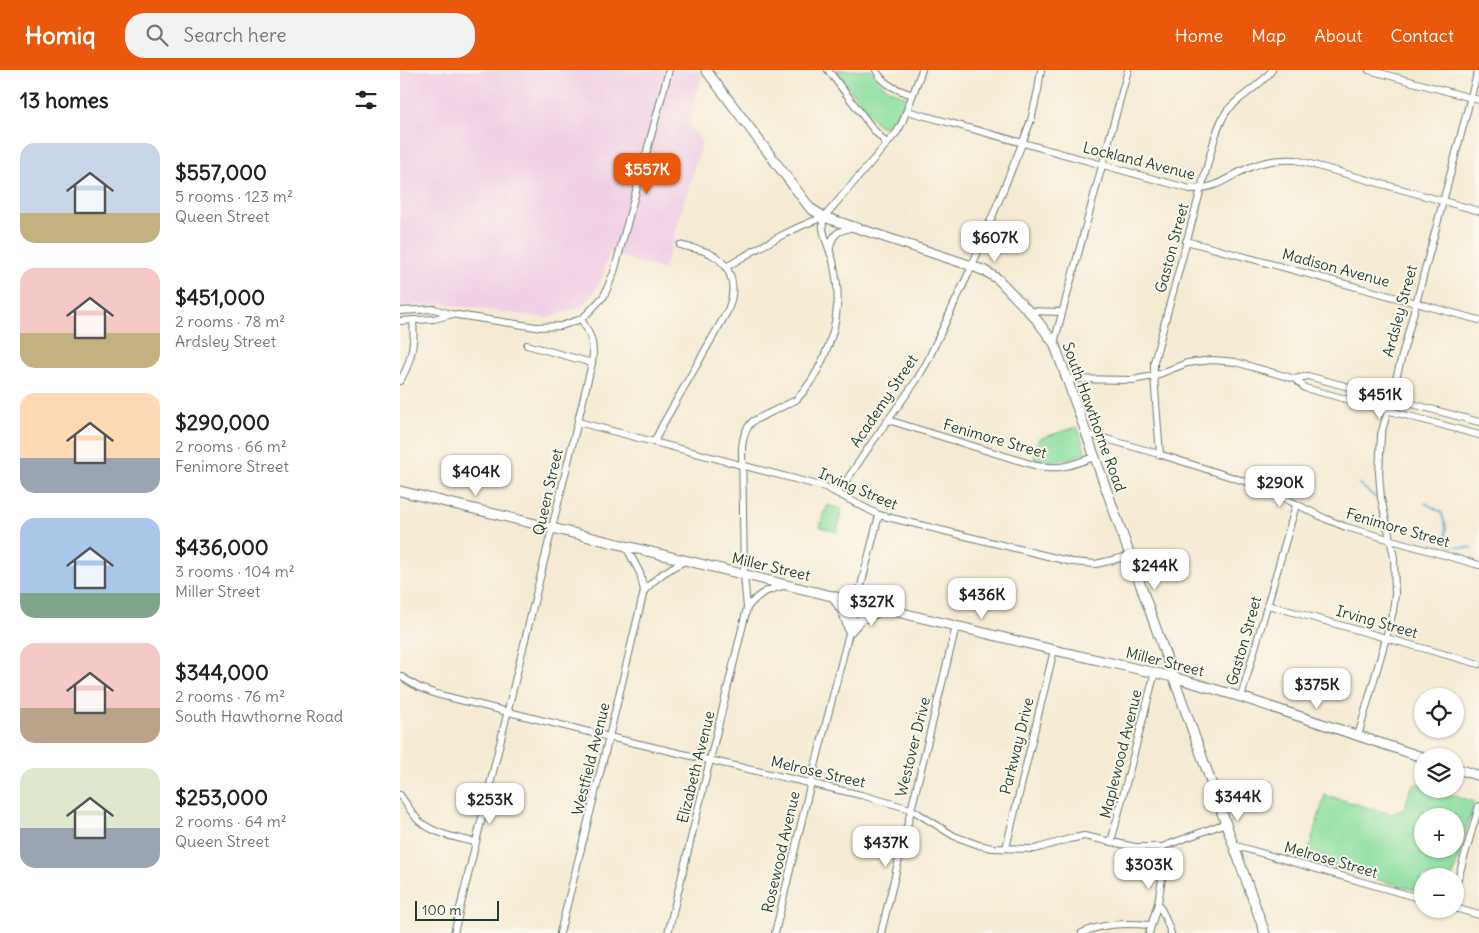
<!DOCTYPE html>
<meta charset="utf-8">
<style>
body{margin:0;font-family:Delius,sans-serif;background:#f2f2f2;color:#222;height:100vh;display:flex;flex-direction:column;font-size:19px;white-space:nowrap}
*{box-sizing:border-box;margin:0}
p{font-size:16px;color:#767676}
.icon{flex:none;width:28px;height:28px;fill:none;stroke:currentColor;stroke-width:2;stroke-linecap:round;stroke-linejoin:round}
.map{position:relative;flex:1;overflow:hidden}
.drawer{display:flex;flex-direction:column;background:#fff;width:400px}
.drawer>*{flex:none}
.tools{position:absolute;left:1014px;top:618px;display:grid;gap:10px}
.tools a{display:grid;place-items:center;width:50px;height:50px;border-radius:50%;background:#fff;box-shadow:0 1px 4px #0004;font-size:25px}
.scale{position:absolute;left:15px;bottom:12px;width:84px;box-sizing:border-box;padding-left:5px;border:2px solid #1f3d34;border-top:0;font-size:14px;line-height:18px;white-space:nowrap;color:#1f3d34;-webkit-text-stroke:4px #fbf7ec;paint-order:stroke}
.price{position:absolute;translate:-50% -42px;padding:0 11px;border-radius:10px;background:#fff;color:#222;font-size:16px;line-height:32px;filter:drop-shadow(0 1px 2px #0008)}
.price::after{content:'';position:absolute;left:50%;top:30px;width:15px;height:11px;margin-left:-8px;background:inherit;clip-path:polygon(0 0,100% 0,50% 100%)}
.price.current{background:#ea580c;color:#fff}
ul{padding:0;list-style:none}
li{display:flex;align-items:center;gap:15px;height:125px;padding:0 20px}
li span{display:grid;place-items:center;flex:none;width:140px;height:100px;border-radius:15px;color:#555}
li>.icon{margin-inline-start:auto}
span .icon{width:60px;height:60px;fill:#fffc;stroke-width:1}
li b{font-size:21px}
h2{display:flex;justify-content:space-between;align-items:center;height:60px;padding:0 20px;font-size:21px}
header{display:flex;align-items:center;gap:30px;box-sizing:border-box;height:70px;padding:0 25px;background:#ea580c;color:#fff}
header strong{font-size:24px}
nav{display:flex;gap:28px;margin-inline-start:auto;font-size:18px}
.search{width:350px;height:45px;background:#f2f2f2;display:flex;align-items:center;gap:12px;box-sizing:border-box;padding:0 18px;border-radius:20px;color:#767676;font-size:19px}
main{display:flex;flex:1;min-height:0}
.map>svg:first-child{display:block}
.built{fill:#f0d0e5}
.green{fill:#8cdfa0;stroke:#568e6a;fill-rule:evenodd}
.lines{fill:none;stroke-linecap:round;stroke-linejoin:round}
.stream{stroke:#55b0d3;stroke-width:2}
.minor-casing{stroke:#6a7a6c;stroke-width:8}
.major-casing{stroke:#6a7a6c;stroke-width:11}
.minor{stroke:#fff;stroke-width:6}
.major{stroke:#fff;stroke-width:9}
.labels{text-anchor:middle;stroke-width:4;stroke-linejoin:round;paint-order:stroke}
.street-label{font-size:15px;fill:#1f3d34;stroke:#fbf7ec}
</style>
<header>
<strong>Homiq</strong>
<div class="search"><svg class="icon" aria-label="search" viewBox="0 0 24 24"><circle cx="10" cy="10" r="6"/><path d="M15 15l6 6"/></svg>Search here</div>
<nav><a>Home</a><a>Map</a><a>About</a><a>Contact</a></nav>
</header>
<main>
<section class="drawer">
<h2>13 homes<svg class="icon" aria-label="filters" viewBox="0 0 24 24"><path d="M4 7h16M4 17h16"/><circle cx="9" cy="7" r="2"/><circle cx="15" cy="17" r="2"/></svg></h2>
<ul>
<li><span style="background:linear-gradient(#c9d6e8 70%,#c2b280 0)"><svg class="icon" aria-label="home" viewBox="0 0 24 24"><path d="M3 11l9-7 9 7M6 9v11h12V9"/></svg></span><div><b>$557,000</b><p>5 rooms · 123 m²</p><p>Queen Street</p></div></li>
<li><span style="background:linear-gradient(#f6c9c9 65%,#c2b280 0)"><svg class="icon" aria-label="home" viewBox="0 0 24 24"><path d="M3 11l9-7 9 7M6 9v11h12V9"/></svg></span><div><b>$451,000</b><p>2 rooms · 78 m²</p><p>Ardsley Street</p></div></li>
<li><span style="background:linear-gradient(#ffd9b3 65%,#9aa5b1 0)"><svg class="icon" aria-label="home" viewBox="0 0 24 24"><path d="M3 11l9-7 9 7M6 9v11h12V9"/></svg></span><div><b>$290,000</b><p>2 rooms · 66 m²</p><p>Fenimore Street</p></div></li>
<li><span style="background:linear-gradient(#a9c7e8 75%,#7fa58c 0)"><svg class="icon" aria-label="home" viewBox="0 0 24 24"><path d="M3 11l9-7 9 7M6 9v11h12V9"/></svg></span><div><b>$436,000</b><p>3 rooms · 104 m²</p><p>Miller Street</p></div></li>
<li><span style="background:linear-gradient(#f6c9c9 65%,#b9a48a 0)"><svg class="icon" aria-label="home" viewBox="0 0 24 24"><path d="M3 11l9-7 9 7M6 9v11h12V9"/></svg></span><div><b>$344,000</b><p>2 rooms · 76 m²</p><p>South Hawthorne Road</p></div></li>
<li><span style="background:linear-gradient(#dfe7d0 60%,#9aa5b1 0)"><svg class="icon" aria-label="home" viewBox="0 0 24 24"><path d="M3 11l9-7 9 7M6 9v11h12V9"/></svg></span><div><b>$253,000</b><p>2 rooms · 64 m²</p><p>Queen Street</p></div></li>
</ul>
</section>
<div class="map">
<svg width="1079" height="863" viewBox="0 0 1079 863">
<rect width="100%" height="100%" fill="#fbf7ec"/>
<filter id="ink" filterUnits="userSpaceOnUse"><feTurbulence type="fractalNoise" baseFrequency=".02" numOctaves="2"/><feDisplacementMap in="SourceGraphic" scale="10" xChannelSelector="R" yChannelSelector="G"/><feConvolveMatrix kernelMatrix="1 2 1 2 8 2 1 2 1" color-interpolation-filters="sRGB"/></filter>
<filter id="wash" filterUnits="userSpaceOnUse"><feTurbulence type="fractalNoise" baseFrequency=".0096" numOctaves="4" result="noise"/><feDisplacementMap in="SourceGraphic" scale="20" xChannelSelector="R" yChannelSelector="G"/><feGaussianBlur stdDeviation="1.12" result="paint"/><feColorMatrix in="noise" values="0 0 0 0 0 0 0 0 0 0 0 0 0 0 0 0 0 1.4 0 .05"/><feComposite in="paint" operator="in"/></filter>
<g filter="url(#wash)">
<rect width="100%" height="100%" fill="#f5ebd5"/>
<!-- built -->
<polygon class="built" points="0,0 297,0 302,5 292,40 290,56 302,72 264,200 210,183 202,207 193,224 182,236 146,248 44,234 0,236"/>
<!-- green -->
<g class="green">
<path d="M435,0H472C479,16 491,21 507,27L496,53C491,57 483,58 477,54Z"/>
<path d="M677,357L686,383C668,389 653,394 634,389L638,369Z"/>
<polygon points="427,435 442,439 437,462 420,457 424,441 426,441"/>
<path d="M1017,713L1022,715V719H1035L1074,732L1053,806H1022V822L906,789L925,725L991,744L1004,739L1011,718ZM1055,746V779H1022V746Z"/>
</g>
<g class="lines">
<!-- stream -->
<g class="stream">
<polyline points="959,414 976,428"/>
<polyline points="1025,433 1041,442 1046,456 1046,471 1049,475 1054,476"/>
<polyline points="1058,477 1072,478"/>
</g>
</g>
</g>
<g filter="url(#ink)">
<g class="lines">
<defs>
<g id="minor">
<polyline points="428,0 473,59 487,74"/>
<path d="M476,0C483,15 498,20 513,25"/>
<polyline points="969,0 1079,30"/>
<path d="M507,41L790,119C819,119 826,107 851,97C866,90 880,89 896,90L1079,141"/>
<polyline points="786,171 1079,250"/>
<path d="M430,178C433,162 439,161 453,157"/>
<path d="M326,197C357,179 389,159 424,147"/>
<polyline points="0,241 34,239 51,244 136,257 161,256 181,249 187,244 204,226 214,202 269,0"/>
<polyline points="628,241 662,242"/>
<polyline points="0,251 34,249 49,245"/>
<polyline points="654,273 728,0"/>
<polyline points="127,275 192,293"/>
<polyline points="667,309 732,310 754,306 787,293 812,290 825,291 835,292 895,309 905,318 1079,365"/>
<polyline points="895,309 908,306 1079,352"/>
<path d="M0,311C11,293 15,271 13,250"/>
<path d="M488,350L637,396C660,400 672,395 694,387"/>
<polyline points="178,352 425,417 479,445 672,492 696,494 729,486"/>
<polyline points="686,363 762,385 850,413 866,419 926,449 946,457 1079,495"/>
<path d="M254,372L263,354L327,242C337,220 334,196 311,184C302,179 290,178 280,175"/>
<path d="M760,385L754,306V292L815,67C818,58 821,49 827,41C840,25 860,17 872,0"/>
<polyline points="438,423 471,374 516,311 526,294 572,196 622,74 631,50 638,20 641,0"/>
<path d="M244,521C256,507 269,498 285,491"/>
<polyline points="868,535 1079,594"/>
<path d="M347,538C358,524 366,520 383,516"/>
<polyline points="0,606 18,617 36,624 209,667 461,725 511,739 554,766 579,775 592,778 635,779 669,769 684,766 735,777 762,777 826,753"/>
<polyline points="841,627 896,435"/>
<polyline points="958,666 986,568 993,541 995,524 994,487 981,428 979,403 981,365 1078,0"/>
<path d="M0,725C6,733 12,744 19,751C35,764 56,768 75,772"/>
<polyline points="711,772 755,602"/>
<polyline points="833,775 1022,829"/>
<polyline points="606,778 654,580"/>
<polyline points="1055,819 1079,736"/>
<polyline points="758,833 765,847 771,863"/>
<polyline points="1055,838 1079,845"/>
<path d="M54,863L192,293C195,274 191,265 181,249"/>
<polyline points="160,863 209,667 244,521 240,503 225,475"/>
<path d="M268,863L347,538L344,505L342,378C343,367 345,359 353,351L396,330C418,308 435,268 437,237C439,221 436,206 433,191C430,179 419,159 424,147L497,62L502,53L522,0"/>
<polyline points="375,863 411,712 479,445"/>
<polyline points="481,863 556,556"/>
<path d="M682,863C704,853 726,853 751,855"/>
<polyline points="749,863 758,833 763,802 762,777"/>
</g>
<g id="major">
<polyline points="306,0 410,138 424,147 572,196 585,201 598,209 636,249 654,273 865,863"/>
<polyline points="0,421 654,580 773,607 841,627 1022,687"/>
<polyline points="433,526 444,543 450,561"/>
<polyline points="450,561 461,549 485,539"/>
<polyline points="1055,698 1079,706"/>
</g>
</defs>
<!-- minor casing -->
<use href="#minor" class="minor-casing"/>
<!-- major casing -->
<use href="#major" class="major-casing"/>
<!-- minor -->
<use href="#minor" class="minor"/>
<!-- major -->
<use href="#major" class="major"/>
</g>
</g>
<g class="labels">
<!-- street labels -->
<g class="street-label">
<text transform="translate(739 91) rotate(14)" y="5">Lockland Avenue</text>
<text transform="translate(772 178) rotate(-75)" y="5">Gaston Street</text>
<text transform="translate(936 198) rotate(15)" y="5">Madison Avenue</text>
<text transform="translate(1000 241) rotate(-75)" y="5">Ardsley Street</text>
<text transform="translate(484 331) rotate(-56)" y="5">Academy Street</text>
<text transform="translate(694 347) rotate(70)" y="5">South Hawthorne Road</text>
<text transform="translate(595 369) rotate(16)" y="5">Fenimore Street</text>
<text transform="translate(458 419) rotate(23)" y="5">Irving Street</text>
<text transform="translate(148 422) rotate(-77)" y="5">Queen Street</text>
<text transform="translate(998 458) rotate(16)" y="5">Fenimore Street</text>
<text transform="translate(371 497) rotate(13)" y="5">Miller Street</text>
<text transform="translate(977 552) rotate(16)" y="5">Irving Street</text>
<text transform="translate(844 571) rotate(-74)" y="5">Gaston Street</text>
<text transform="translate(765 592) rotate(14)" y="5">Miller Street</text>
<text transform="translate(617 676) rotate(-76)" y="5">Parkway Drive</text>
<text transform="translate(513 677) rotate(-76)" y="5">Westover Drive</text>
<text transform="translate(721 684) rotate(-76)" y="5">Maplewood Avenue</text>
<text transform="translate(191 689) rotate(-76)" y="5">Westfield Avenue</text>
<text transform="translate(296 697) rotate(-76)" y="5">Elizabeth Avenue</text>
<text transform="translate(418 702) rotate(13)" y="5">Melrose Street</text>
<text transform="translate(381 782) rotate(-77)" y="5">Rosewood Avenue</text>
<text transform="translate(931 790) rotate(16)" y="5">Melrose Street</text>
</g>
</g>
</svg>
<div class="tools">
<a><svg class="icon" aria-label="locate" viewBox="0 0 24 24"><circle cx="12" cy="12" r="6"/><path d="M12 2v4M12 18v4M2 12h4M18 12h4"/></svg></a>
<a><svg class="icon" aria-label="layers" viewBox="0 0 24 24"><path d="M12 4l9 5-9 5-9-5zM3 14l9 5 9-5"/></svg></a>
<a>+</a>
<a>−</a>
</div>
<div class="scale">100 m</div>
<b class="price current" style="left:247px;top:125px">$557K</b>
<b class="price" style="left:595px;top:193px">$607K</b>
<b class="price" style="left:980px;top:350px">$451K</b>
<b class="price" style="left:76px;top:427px">$404K</b>
<b class="price" style="left:880px;top:438px">$290K</b>
<b class="price" style="left:755px;top:521px">$244K</b>
<b class="price" style="left:582px;top:550px">$436K</b>
<b class="price" style="left:472px;top:557px">$327K</b>
<b class="price" style="left:917px;top:640px">$375K</b>
<b class="price" style="left:838px;top:752px">$344K</b>
<b class="price" style="left:90px;top:755px">$253K</b>
<b class="price" style="left:486px;top:798px">$437K</b>
<b class="price" style="left:749px;top:820px">$303K</b>
</div>
</main>
